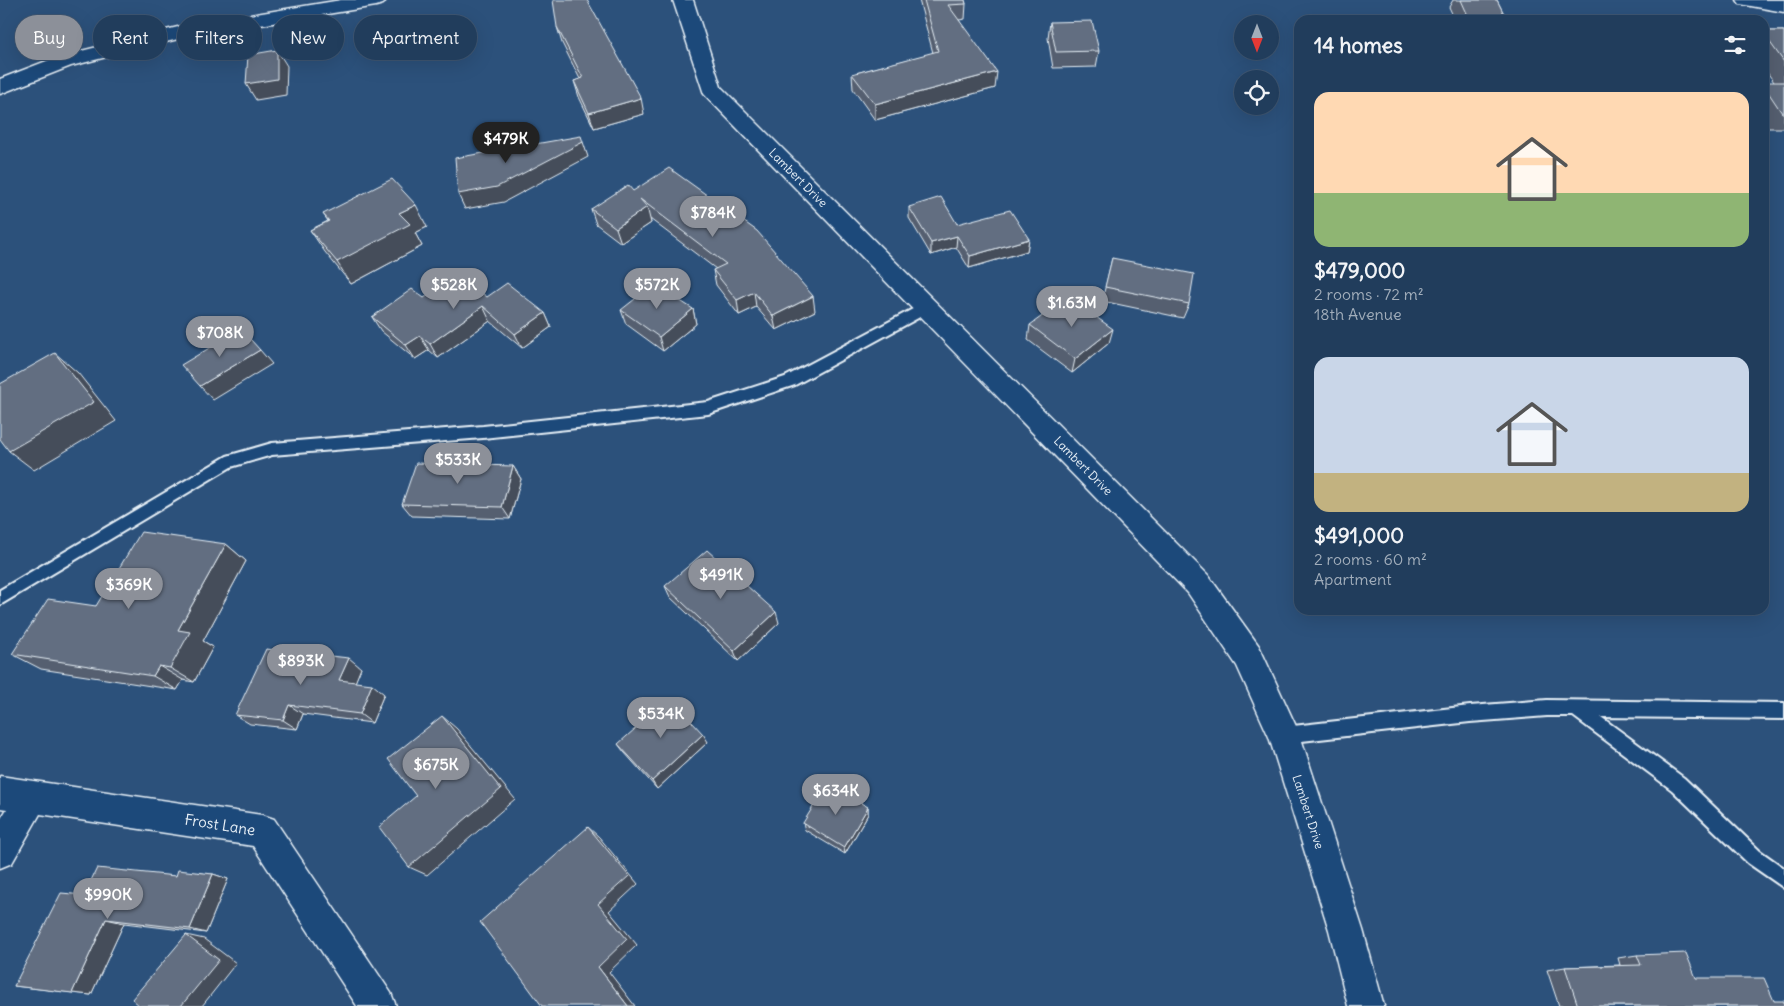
<!DOCTYPE html>
<meta charset="utf-8">
<style>
body{margin:0;font-family:Delius,sans-serif;background:#294462;color:#f1f3f6;height:100vh;display:flex;flex-direction:column;font-size:19px;white-space:nowrap}
*{box-sizing:border-box;margin:0}
p{font-size:16px;color:#a2aebb}
.icon{flex:none;width:28px;height:28px;fill:none;stroke:currentColor;stroke-width:2;stroke-linecap:round;stroke-linejoin:round}
.map{position:relative;flex:1;overflow:hidden}
.sheet{position:absolute;left:1294px;top:15px;width:475px;height:600px;display:flex;flex-direction:column;background:#213d5c;border-radius:15px;box-shadow:0 5px 20px #0002,0 0 0 1px #3e5672}
.sheet>*{flex:none}
.guide{position:absolute;left:15px;top:15px;width:475px;height:45px;display:flex;gap:10px}
.needle{width:32px;rotate:180deg}
.controls{position:absolute;left:1234px;top:15px;display:grid;gap:10px}
.controls a{display:grid;place-items:center;width:45px;height:45px;border-radius:50%;background:#213d5c;box-shadow:0 5px 20px #0002,0 0 0 1px #3e5672;font-size:25px}
.price{position:absolute;translate:-50% -42px;padding:0 11px;border-radius:18px;background:#8c9099;color:#fff;font-size:16px;line-height:32px;filter:drop-shadow(0 1px 2px #0008)}
.price::after{content:'';position:absolute;left:50%;top:30px;width:15px;height:11px;margin-left:-8px;background:inherit;clip-path:polygon(0 0,100% 0,50% 100%)}
.price.on{background:#222;color:#fff}
ul{padding:0;list-style:none}
li{display:grid;align-content:center;gap:10px;height:265px;padding:0 20px}
li span{display:grid;place-items:center;height:155px;border-radius:15px;color:#555}
li>.icon{margin-inline-start:auto}
span .icon{width:90px;height:90px;fill:#fffc;stroke-width:1}
li b{font-size:21px}
h2{display:flex;justify-content:space-between;align-items:center;height:60px;padding:0 20px;font-size:21px}
.chip{padding:0 18px;border-radius:22px;background:#213d5c;box-shadow:0 5px 20px #0002,0 0 0 1px #3e5672;font-size:18px;line-height:45px}
.chip.on{background:#8c9099;color:#fff}
.map>svg:first-child{display:block}
.lines{fill:none;stroke-linecap:round;stroke-linejoin:round}
.lane-casing{stroke:#e8f1f8;stroke-width:4}
.street-casing{stroke:#e8f1f8;stroke-width:3}
.secondary-casing{stroke:#e8f1f8;stroke-width:3}
.lane{fill:#1f4a7a;fill-rule:evenodd}
.street{fill:#1f4a7a;fill-rule:evenodd}
.secondary{fill:#1f4a7a;fill-rule:evenodd}
.wall{fill:#545f6f;stroke:#e8f1f8}
.shaded-wall{fill:#454d5a;stroke:#e8f1f8}
.building{fill:#626e81;stroke:#e8f1f8}
.labels{text-anchor:middle;stroke-width:4;stroke-linejoin:round;paint-order:stroke}
.street-label{font-size:12px;fill:#e8f1f8;stroke:#1f4a7a}
.near-street-label{font-size:15px;fill:#e8f1f8;stroke:#1f4a7a}
</style>
<div class="map">
<svg width="1784" height="1006" viewBox="0 0 1784 1006">
<rect width="100%" height="100%" fill="#2c517b"/>
<filter id="ink" filterUnits="userSpaceOnUse"><feTurbulence type="fractalNoise" baseFrequency=".02" numOctaves="2"/><feDisplacementMap in="SourceGraphic" scale="10" xChannelSelector="R" yChannelSelector="G"/><feConvolveMatrix kernelMatrix="1 2 1 2 8 2 1 2 1" color-interpolation-filters="sRGB"/></filter>
<g filter="url(#ink)">
<g class="lines">
<defs>
<g id="lane">
<polygon points="926,302 931,303 933,307 931,311 795,385 708,414 483,438 272,455 231,467 0,605 0,590 227,456 272,443 483,426 708,402 785,377"/>
<polygon points="1547,700 1784,703 1784,719 1601,717 1684,778 1760,851 1784,868 1784,888 1748,863 1672,790 1573,716 1547,716 1470,722 1284,743 1278,741 1275,735 1278,729 1284,727 1470,706"/>
</g>
<g id="street">
<polygon points="341,0 386,0 383,4 376,6 182,38 71,66 0,94 0,79 57,57 182,26"/>
<polygon points="673,0 693,0 721,87 1208,575 1259,646 1300,735 1363,930 1384,1006 1348,1006 1329,930 1269,737 1237,666 1188,593 704,94"/>
<polygon points="0,776 262,815 274,819 391,993 396,1006 357,1006 253,846 40,814 12,863 0,868 0,820 7,809 0,808"/>
</g>
<polygon id="secondary" points="1737,0 1784,0 1784,12 1740,4"/>
</defs>
<!-- lane casing -->
<use href="#lane" class="lane-casing"/>
<!-- street casing -->
<use href="#street" class="street-casing"/>
<!-- secondary casing -->
<use href="#secondary" class="secondary-casing"/>
<!-- lane -->
<use href="#lane" class="lane"/>
<!-- street -->
<use href="#street" class="street"/>
<!-- secondary -->
<use href="#secondary" class="secondary"/>
</g>
<!-- wall -->
<g class="wall">
<polygon points="919,0 965,0 966,4 965,19 959,20 995,88 875,120 853,89 852,74 933,53"/>
<polygon points="1453,0 1497,0 1507,20 1455,20 1449,7"/>
<polygon points="1050,22 1099,51 1096,67 1053,68 1048,38"/>
<polygon points="557,27 644,114 594,128 579,97 574,81 580,79 562,43"/>
<polygon points="1764,31 1784,31 1784,128 1768,128 1764,122 1764,86 1774,82 1764,68"/>
<polygon points="633,191 815,311 776,330 756,307 739,315 716,285 713,270 716,269 650,219 651,223 621,243 596,224 591,209"/>
<polygon points="909,207 957,224 1029,239 1027,251 969,268 956,247 931,255 909,218"/>
<polygon points="323,214 427,227 415,233 422,246 351,284 325,252 310,230 328,221"/>
<polygon points="1112,258 1189,304 1183,318 1102,301"/>
<polygon points="487,297 545,313 551,327 522,348 490,321 438,358 429,350 415,359 381,331 372,317 424,298"/>
<polygon points="693,309 696,324 663,351 626,324 621,310"/>
<polygon points="1030,325 1109,343 1072,373 1028,340"/>
<polygon points="513,466 521,479 510,519 412,516 402,504"/>
<polygon points="226,544 246,561 203,641 213,647 194,682 183,680 177,690 41,669 12,654 96,606"/>
<polygon points="665,586 779,623 738,661 670,597"/>
<polygon points="361,668 355,682 384,694 372,723 303,714 297,729 250,724 235,715"/>
<polygon points="708,742 657,789 624,752 618,744"/>
<polygon points="868,807 868,814 845,854 805,830 803,823"/>
<polygon points="213,874 228,879 206,933 124,923 91,995 14,986 84,895 176,876"/>
<polygon points="1637,955 1696,978 1774,1001 1784,1006 1559,1006 1547,970 1565,967 1620,965 1618,958"/>
</g>
<!-- shaded-wall -->
<g class="shaded-wall">
<polygon points="277,50 287,66 286,95 256,100 246,84"/>
<polygon points="997,72 995,88 875,120 875,104"/>
<polygon points="641,98 644,114 594,128 589,113"/>
<polygon points="583,142 588,157 504,202 465,209 458,194"/>
<polygon points="416,205 427,227 415,233 422,246 351,284 337,262 399,213"/>
<polygon points="647,207 651,223 621,243 616,228"/>
<polygon points="957,236 956,247 931,255 931,243"/>
<polygon points="1029,239 1027,251 969,268 970,256"/>
<polygon points="754,292 756,307 739,315 737,300"/>
<polygon points="813,296 815,311 776,330 773,316"/>
<polygon points="483,306 490,321 438,358 430,344"/>
<polygon points="693,309 696,324 663,351 659,337"/>
<polygon points="545,313 551,327 522,348 515,334"/>
<polygon points="1113,329 1109,343 1072,373 1075,359"/>
<polygon points="420,336 429,350 415,359 406,345"/>
<polygon points="260,350 272,364 213,400 200,386"/>
<polygon points="55,353 78,373 116,421 34,470 9,451"/>
<polygon points="513,466 521,479 510,519 502,507"/>
<polygon points="226,544 246,561 203,641 213,647 194,682 170,668 178,630"/>
<polygon points="776,612 779,623 738,661 734,651"/>
<polygon points="349,658 361,668 352,690 339,680"/>
<polygon points="159,666 183,680 177,690 153,676"/>
<polygon points="372,684 384,694 372,723 360,714"/>
<polygon points="289,705 303,714 297,729 283,720"/>
<polygon points="442,716 457,729 515,799 427,875 409,867"/>
<polygon points="703,734 708,742 657,789 652,781"/>
<polygon points="868,807 868,814 845,854 844,848"/>
<polygon points="588,827 599,837 638,884 609,911 637,945 609,972 635,1006 628,1006 598,967"/>
<polygon points="213,874 228,879 206,933 190,929"/>
<polygon points="106,919 124,923 91,995 72,993"/>
<polygon points="186,935 204,939 236,963 202,1006 181,1006"/>
</g>
<!-- building -->
<g class="building">
<polygon points="553,0 587,0 641,98 589,113 574,81 583,78 557,27"/>
<polygon points="924,0 965,0 966,4 948,5 997,72 875,104 852,74 938,51"/>
<polygon points="1461,0 1497,0 1507,20 1470,20"/>
<polygon points="1092,21 1099,51 1056,52 1050,22"/>
<polygon points="1764,31 1784,31 1784,62 1764,34"/>
<polygon points="277,50 277,79 246,84 248,55"/>
<polygon points="1764,82 1784,82 1784,113 1782,113 1764,86"/>
<polygon points="581,136 583,142 497,187 458,194 455,158"/>
<polygon points="669,168 757,231 813,296 773,316 754,292 737,300 713,270 726,264 640,199 647,207 616,228 591,209 628,185 633,191"/>
<polygon points="392,179 416,205 399,213 410,224 337,262 310,230 329,221 323,214"/>
<polygon points="941,197 957,224 1010,210 1029,239 970,256 957,236 931,243 909,207"/>
<polygon points="1112,258 1194,274 1189,304 1105,287"/>
<polygon points="458,274 487,297 507,283 545,313 515,334 483,306 430,344 420,336 406,345 372,317 412,289 424,298"/>
<polygon points="654,284 693,309 659,337 621,310"/>
<polygon points="1068,297 1113,329 1075,359 1030,325"/>
<polygon points="241,329 260,350 200,386 181,365"/>
<polygon points="55,353 94,402 9,451 0,439 0,384"/>
<polygon points="416,463 513,466 502,507 402,504"/>
<polygon points="141,532 226,544 178,630 190,632 170,668 159,666 153,676 12,654 48,599 96,606"/>
<polygon points="707,550 776,612 734,651 665,586"/>
<polygon points="266,649 349,658 339,680 372,684 360,714 289,705 283,720 235,715"/>
<polygon points="670,698 703,734 652,781 618,744"/>
<polygon points="442,716 501,789 409,867 379,827 416,796 388,759"/>
<polygon points="827,784 868,807 844,848 803,823"/>
<polygon points="588,827 629,876 598,904 627,939 598,967 628,1006 542,1006 480,922"/>
<polygon points="97,868 176,876 178,870 213,874 190,929 106,919 72,993 14,986 61,893 84,895"/>
<polygon points="186,935 219,960 181,1006 140,1006 132,999"/>
<polygon points="1686,953 1696,978 1764,978 1774,1001 1784,1001 1784,1006 1578,1006 1565,967 1641,965 1637,955"/>
</g>
</g>
<g class="labels">
<!-- street labels -->
<g class="street-label">
<text transform="translate(798 178) rotate(45)" y="4">Lambert Drive</text>
<text transform="translate(1083 466) rotate(45)" y="4">Lambert Drive</text>
<text transform="translate(1308 812) rotate(72)" y="4">Lambert Drive</text>
</g>
<!-- near-street labels -->
<g class="near-street-label">
<text transform="translate(220 825) rotate(9)" y="5">Frost Lane</text>
</g>
</g>
</svg>
<div class="controls">
<a><svg class="needle" viewBox="-14 -14 28 28"><path d="M0-13l5 13h-10z" fill="#e53935"/><path d="M0 13l5-13h-10z" fill="#a2aebb"/></svg></a>
<a><svg class="icon" aria-label="locate" viewBox="0 0 24 24"><circle cx="12" cy="12" r="6"/><path d="M12 2v4M12 18v4M2 12h4M18 12h4"/></svg></a>
</div>
<b class="price on" style="left:506px;top:164px">$479K</b>
<b class="price" style="left:713px;top:238px">$784K</b>
<b class="price" style="left:454px;top:310px">$528K</b>
<b class="price" style="left:657px;top:310px">$572K</b>
<b class="price" style="left:1072px;top:328px">$1.63M</b>
<b class="price" style="left:220px;top:358px">$708K</b>
<b class="price" style="left:458px;top:485px">$533K</b>
<b class="price" style="left:721px;top:600px">$491K</b>
<b class="price" style="left:129px;top:610px">$369K</b>
<b class="price" style="left:301px;top:686px">$893K</b>
<b class="price" style="left:661px;top:739px">$534K</b>
<b class="price" style="left:436px;top:790px">$675K</b>
<b class="price" style="left:836px;top:816px">$634K</b>
<b class="price" style="left:108px;top:920px">$990K</b>
<div class="guide">
<a class="chip on">Buy</a>
<a class="chip">Rent</a>
<a class="chip">Filters</a>
<a class="chip">New</a>
<a class="chip">Apartment</a>
</div>
<section class="sheet">
<h2>14 homes<svg class="icon" aria-label="filters" viewBox="0 0 24 24"><path d="M4 7h16M4 17h16"/><circle cx="9" cy="7" r="2"/><circle cx="15" cy="17" r="2"/></svg></h2>
<ul>
<li><span style="background:linear-gradient(#ffd9b3 65%,#8fb573 0)"><svg class="icon" aria-label="home" viewBox="0 0 24 24"><path d="M3 11l9-7 9 7M6 9v11h12V9"/></svg></span><div><b>$479,000</b><p>2 rooms · 72 m²</p><p>18th Avenue</p></div></li>
<li><span style="background:linear-gradient(#c9d6e8 75%,#c2b280 0)"><svg class="icon" aria-label="home" viewBox="0 0 24 24"><path d="M3 11l9-7 9 7M6 9v11h12V9"/></svg></span><div><b>$491,000</b><p>2 rooms · 60 m²</p><p>Apartment</p></div></li>
</ul>
</section>
</div>
